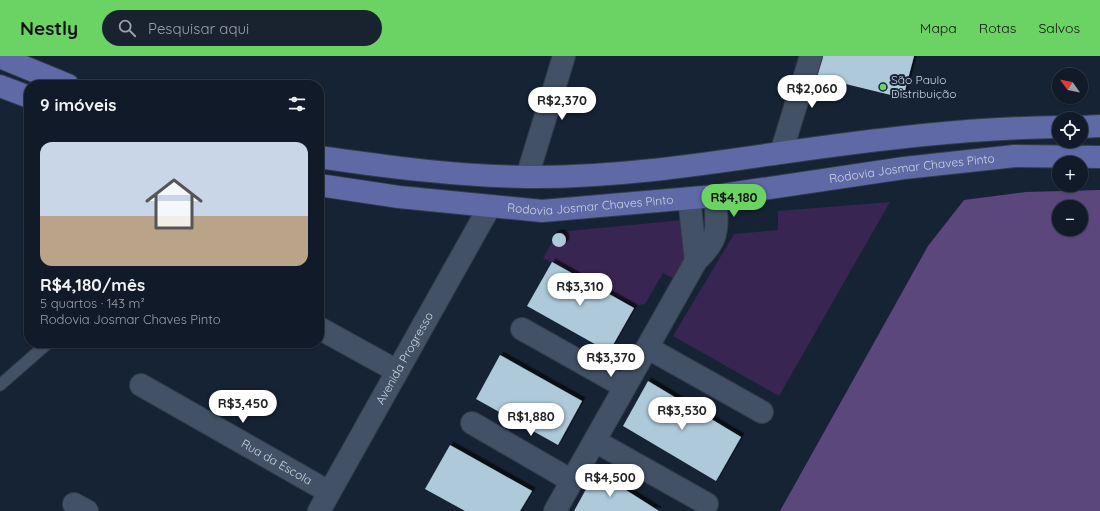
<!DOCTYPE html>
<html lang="pt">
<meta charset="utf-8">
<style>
body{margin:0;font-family:Quicksand,sans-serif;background:#192330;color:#f1f3f6;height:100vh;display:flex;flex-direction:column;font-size:15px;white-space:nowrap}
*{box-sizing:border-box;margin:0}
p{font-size:13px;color:#9ca1a8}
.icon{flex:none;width:22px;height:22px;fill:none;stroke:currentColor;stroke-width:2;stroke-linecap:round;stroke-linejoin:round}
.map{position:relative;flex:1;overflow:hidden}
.side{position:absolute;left:24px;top:24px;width:300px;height:268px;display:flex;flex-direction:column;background:#101a28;border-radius:16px;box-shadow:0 1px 3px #0004,0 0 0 1px #303845}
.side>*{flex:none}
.needle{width:26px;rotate:303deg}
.tools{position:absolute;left:1052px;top:12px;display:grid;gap:8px}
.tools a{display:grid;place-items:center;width:36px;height:36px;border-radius:50%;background:#101a28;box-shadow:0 1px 3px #0004,0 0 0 1px #303845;font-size:20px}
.price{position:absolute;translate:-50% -34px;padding:0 9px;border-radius:14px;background:#fff;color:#222;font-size:13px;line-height:26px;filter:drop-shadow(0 1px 2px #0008)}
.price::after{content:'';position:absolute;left:50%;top:24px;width:12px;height:9px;margin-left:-6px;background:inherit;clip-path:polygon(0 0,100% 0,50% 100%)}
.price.active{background:#6bd363;color:#111}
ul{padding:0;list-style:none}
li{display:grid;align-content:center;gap:8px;height:212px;padding:0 16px}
li span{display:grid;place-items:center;height:124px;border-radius:12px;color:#555}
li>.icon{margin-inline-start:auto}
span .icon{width:72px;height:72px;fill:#fffc;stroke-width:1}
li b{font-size:17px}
h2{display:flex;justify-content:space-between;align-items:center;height:48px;padding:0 16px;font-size:17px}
header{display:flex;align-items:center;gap:24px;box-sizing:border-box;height:56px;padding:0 20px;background:#6bd363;color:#111}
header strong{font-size:19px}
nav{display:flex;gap:22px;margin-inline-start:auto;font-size:14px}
.search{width:280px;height:36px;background:#192330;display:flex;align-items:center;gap:10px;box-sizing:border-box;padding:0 14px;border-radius:22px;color:#9ca1a8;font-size:15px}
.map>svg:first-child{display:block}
.green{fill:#382552}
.forest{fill:#5c477c;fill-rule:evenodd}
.building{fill:#aecada;filter:url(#shadow)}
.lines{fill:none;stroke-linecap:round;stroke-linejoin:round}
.service-casing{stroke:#333c4b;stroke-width:13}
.minor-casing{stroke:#333c4b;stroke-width:24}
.primary-casing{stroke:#333c4b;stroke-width:24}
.service{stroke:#425165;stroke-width:11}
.minor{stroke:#425165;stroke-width:22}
.primary{stroke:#5f69a6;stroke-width:22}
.poi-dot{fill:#6bd363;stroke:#162335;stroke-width:1.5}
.labels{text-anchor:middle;stroke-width:4;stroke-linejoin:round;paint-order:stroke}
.poi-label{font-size:12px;fill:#ccd5e1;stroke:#162335;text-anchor:start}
.street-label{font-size:12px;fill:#ccd5e1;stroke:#162335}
</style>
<header>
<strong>Nestly</strong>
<div class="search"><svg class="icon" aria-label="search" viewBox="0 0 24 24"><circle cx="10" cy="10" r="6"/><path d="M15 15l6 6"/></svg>Pesquisar aqui</div>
<nav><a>Mapa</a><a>Rotas</a><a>Salvos</a></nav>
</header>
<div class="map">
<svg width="1100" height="455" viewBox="0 0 1100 455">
<defs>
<filter id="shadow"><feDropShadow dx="3.5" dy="-3.5" stdDeviation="0" flood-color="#0009"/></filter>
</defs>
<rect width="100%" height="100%" fill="#162335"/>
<!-- green -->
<g class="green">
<polygon points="890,146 779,340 673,280 734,178 778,174 778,155"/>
<polygon points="683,164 689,198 675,223 663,217 645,248 634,250 543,202 558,176"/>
</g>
<!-- forest -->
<path class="forest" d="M1100,134V455H780L928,190L964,144L1026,136ZM1059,151H1081V173H1059Z"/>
<!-- building -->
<g class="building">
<polygon points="822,0 914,0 903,42 817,21"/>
<circle cx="559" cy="184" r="7"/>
<polygon points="552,206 634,252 609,296 527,250"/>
<polygon points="500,299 582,345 558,389 476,343"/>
<polygon points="648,325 741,381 716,425 623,370"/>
<polygon points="450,389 532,435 520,455 465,455 425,433"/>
<polygon points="596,415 659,455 574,455"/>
</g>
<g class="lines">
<defs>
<polyline id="service" points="0,329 48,287"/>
<g id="minor">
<polyline points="781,97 811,0"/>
<polyline points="527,121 564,0"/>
<polyline points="689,142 696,205"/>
<polyline points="319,272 397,315"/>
<polyline points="522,273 625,331"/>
<polyline points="648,292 762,356"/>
<path id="s1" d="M141,329L329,436"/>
<polyline points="472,367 572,425"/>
<polyline points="595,385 707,448"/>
<polyline points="74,448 87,455"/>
<path id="s2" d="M319,455L490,150"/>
<path d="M555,455L696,205C721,182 717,171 715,140"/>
</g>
<g id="primary">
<polyline points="0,1 68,29"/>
<polyline points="0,30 29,41"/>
<polyline points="1081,71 1100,70"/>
<path d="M319,101C388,111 457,120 527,121C612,122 697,109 780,97C872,84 966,72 1059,71"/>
<path id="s3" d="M319,129L399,141L542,155L715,140L904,112L1015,100L1100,101"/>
</g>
</defs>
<!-- service casing -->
<use href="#service" class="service-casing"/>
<!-- minor casing -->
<use href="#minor" class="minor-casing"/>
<!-- primary casing -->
<use href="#primary" class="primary-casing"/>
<!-- service -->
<use href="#service" class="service"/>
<!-- minor -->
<use href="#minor" class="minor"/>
<!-- primary -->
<use href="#primary" class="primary"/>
</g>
<!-- markers -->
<circle class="poi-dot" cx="883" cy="31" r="4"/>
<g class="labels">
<!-- poi labels -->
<g class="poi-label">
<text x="891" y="28">São Paulo<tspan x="891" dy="14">Distribuição</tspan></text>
</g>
<!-- street labels -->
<g class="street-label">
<text dy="4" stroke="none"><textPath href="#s3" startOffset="597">Rodovia Josmar Chaves Pinto</textPath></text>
<text dy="4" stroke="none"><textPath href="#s3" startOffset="273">Rodovia Josmar Chaves Pinto</textPath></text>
<text dy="4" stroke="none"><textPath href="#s2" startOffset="175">Avenida Progresso</textPath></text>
<text dy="4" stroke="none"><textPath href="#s1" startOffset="156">Rua da Escola</textPath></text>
</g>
</g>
</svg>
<div class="tools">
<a><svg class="needle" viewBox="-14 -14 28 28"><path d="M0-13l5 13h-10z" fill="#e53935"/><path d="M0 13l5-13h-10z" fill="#9ca1a8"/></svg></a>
<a><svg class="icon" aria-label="locate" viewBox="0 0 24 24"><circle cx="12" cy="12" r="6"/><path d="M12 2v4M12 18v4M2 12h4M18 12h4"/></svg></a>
<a>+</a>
<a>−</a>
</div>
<b class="price" style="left:812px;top:53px">R$2,060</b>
<b class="price" style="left:562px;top:65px">R$2,370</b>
<b class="price active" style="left:734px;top:162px">R$4,180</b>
<b class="price" style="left:580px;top:251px">R$3,310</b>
<b class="price" style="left:611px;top:322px">R$3,370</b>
<b class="price" style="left:243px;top:368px">R$3,450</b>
<b class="price" style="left:682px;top:375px">R$3,530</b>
<b class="price" style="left:531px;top:381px">R$1,880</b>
<b class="price" style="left:610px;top:442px">R$4,500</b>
<section class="side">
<h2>9 imóveis<svg class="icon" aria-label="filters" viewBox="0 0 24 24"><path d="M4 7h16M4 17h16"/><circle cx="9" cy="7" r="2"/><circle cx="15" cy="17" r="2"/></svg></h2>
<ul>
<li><span style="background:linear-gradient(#c9d6e8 60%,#b9a48a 0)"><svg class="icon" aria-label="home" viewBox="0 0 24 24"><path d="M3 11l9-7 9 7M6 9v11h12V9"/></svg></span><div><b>R$4,180/mês</b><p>5 quartos · 143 m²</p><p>Rodovia Josmar Chaves Pinto</p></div></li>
</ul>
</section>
</div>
